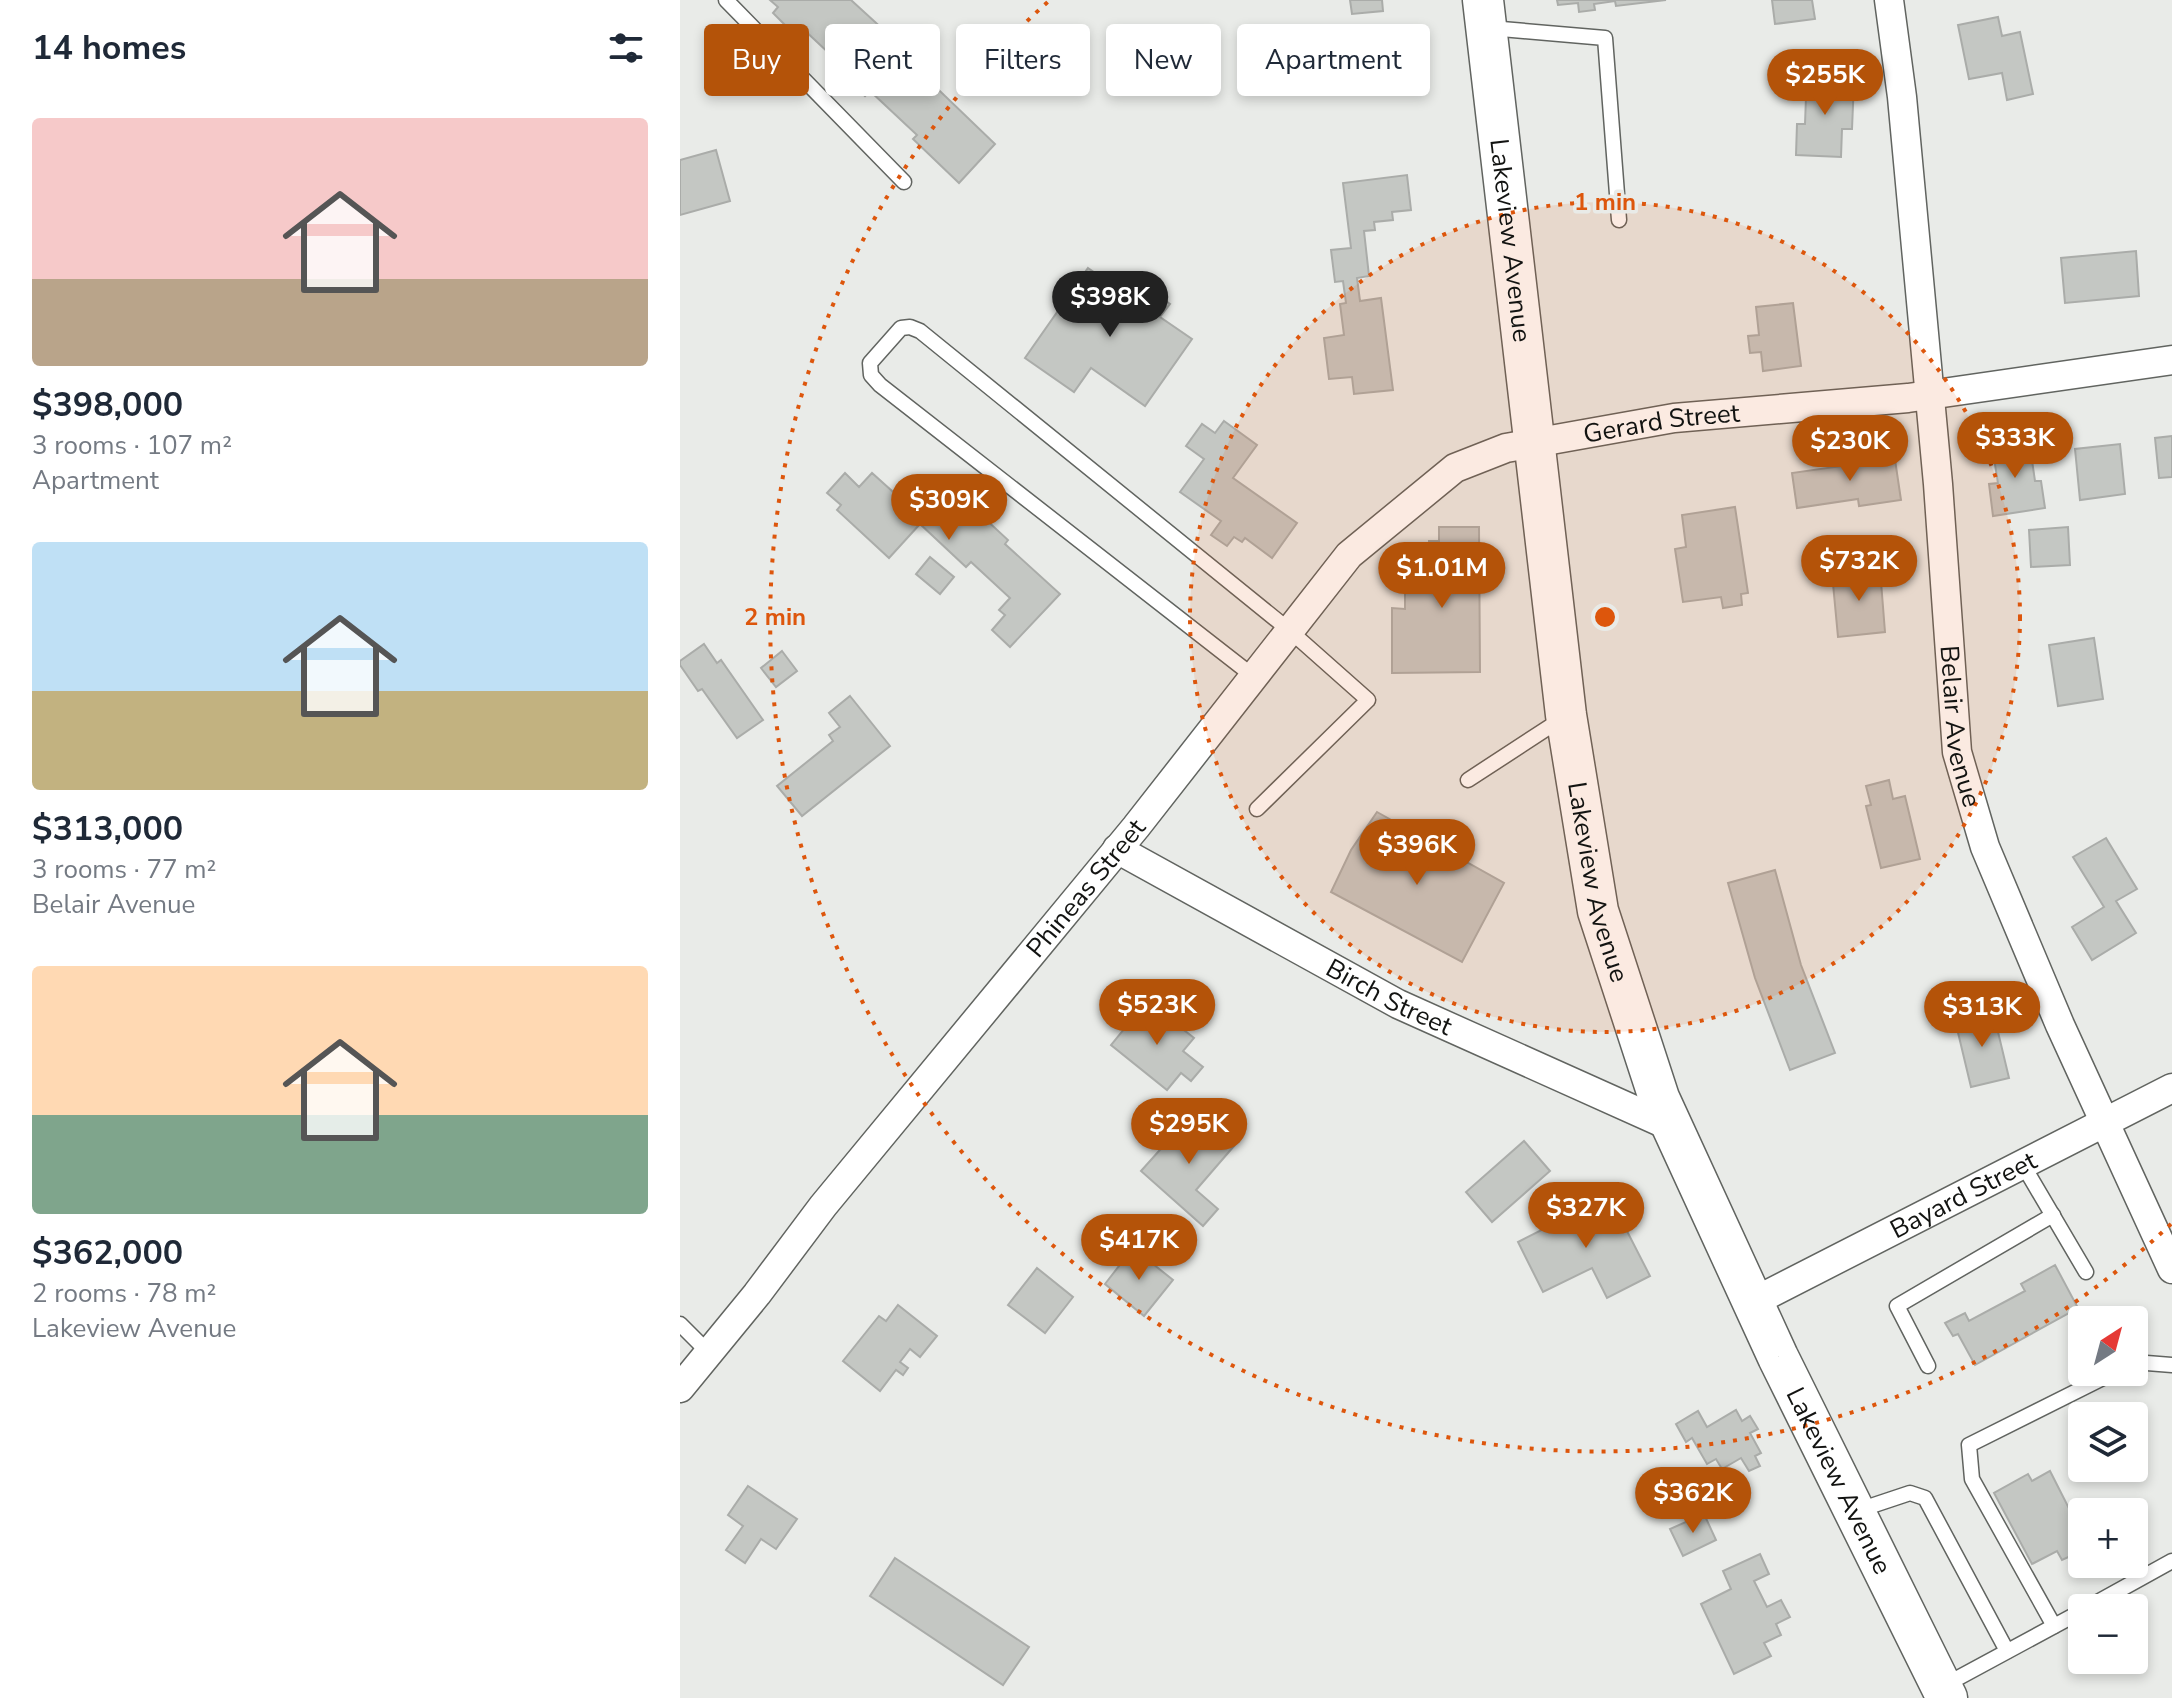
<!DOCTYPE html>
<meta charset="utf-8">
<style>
body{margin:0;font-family:"Nunito Sans",sans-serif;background:#f6f6f7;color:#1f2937;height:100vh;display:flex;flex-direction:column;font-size:30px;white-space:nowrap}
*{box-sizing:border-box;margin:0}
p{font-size:26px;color:#747a83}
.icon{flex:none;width:44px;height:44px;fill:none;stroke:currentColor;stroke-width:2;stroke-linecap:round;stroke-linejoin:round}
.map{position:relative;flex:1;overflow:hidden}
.details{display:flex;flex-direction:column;background:#fff;width:680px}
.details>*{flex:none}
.guide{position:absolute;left:24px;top:24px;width:760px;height:72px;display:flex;gap:16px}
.needle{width:52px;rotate:36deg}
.fabs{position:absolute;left:1388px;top:1306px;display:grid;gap:16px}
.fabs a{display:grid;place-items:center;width:80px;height:80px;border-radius:8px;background:#fff;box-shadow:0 4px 12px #0003;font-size:40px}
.price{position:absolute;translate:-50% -68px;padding:0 18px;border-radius:28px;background:#b45309;color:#fff;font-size:26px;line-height:52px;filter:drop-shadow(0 2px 4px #0008)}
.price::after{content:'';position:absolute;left:50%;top:48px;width:24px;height:18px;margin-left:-12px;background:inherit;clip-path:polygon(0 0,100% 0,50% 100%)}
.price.selected{background:#222;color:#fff}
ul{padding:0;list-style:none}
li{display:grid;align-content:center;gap:16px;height:424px;padding:0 32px}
li span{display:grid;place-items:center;height:248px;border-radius:8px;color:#555}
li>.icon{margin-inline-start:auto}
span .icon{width:144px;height:144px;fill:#fffc;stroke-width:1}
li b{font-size:34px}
h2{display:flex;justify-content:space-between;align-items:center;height:96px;padding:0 32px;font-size:34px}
.chip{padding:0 28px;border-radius:8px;background:#fff;box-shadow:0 4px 12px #0003;font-size:28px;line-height:72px}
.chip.selected{background:#b45309;color:#fff}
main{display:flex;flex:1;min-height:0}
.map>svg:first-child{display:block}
.building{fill:#c4c7c3;stroke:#aaaca9;stroke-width:2}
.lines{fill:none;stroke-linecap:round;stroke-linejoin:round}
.lane-casing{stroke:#616460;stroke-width:17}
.street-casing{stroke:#616460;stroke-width:31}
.secondary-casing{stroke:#616460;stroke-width:43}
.lane{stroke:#fff;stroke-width:14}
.street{stroke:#fff;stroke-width:28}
.secondary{stroke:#fff;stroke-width:40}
.ring{fill:none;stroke:#dd560c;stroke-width:4;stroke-dasharray:4 8}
.labels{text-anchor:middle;stroke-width:7;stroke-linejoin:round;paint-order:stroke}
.street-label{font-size:26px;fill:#121311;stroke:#e9ebe8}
.centre{fill:#dd560c;stroke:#e9ebe8;stroke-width:4}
.ring-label{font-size:24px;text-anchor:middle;font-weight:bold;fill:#dd560c;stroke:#e9ebe8;stroke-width:7;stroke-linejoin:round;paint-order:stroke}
</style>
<main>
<section class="details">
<h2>14 homes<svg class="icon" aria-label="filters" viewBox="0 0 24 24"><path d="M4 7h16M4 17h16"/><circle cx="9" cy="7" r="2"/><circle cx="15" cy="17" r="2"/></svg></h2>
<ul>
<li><span style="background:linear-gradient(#f6c9c9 65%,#b9a48a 0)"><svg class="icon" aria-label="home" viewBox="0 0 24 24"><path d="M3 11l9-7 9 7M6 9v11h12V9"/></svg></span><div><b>$398,000</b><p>3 rooms · 107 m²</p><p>Apartment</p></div></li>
<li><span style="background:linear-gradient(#bfe0f5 60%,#c2b280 0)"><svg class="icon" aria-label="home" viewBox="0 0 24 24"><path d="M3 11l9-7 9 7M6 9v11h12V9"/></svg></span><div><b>$313,000</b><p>3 rooms · 77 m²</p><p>Belair Avenue</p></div></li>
<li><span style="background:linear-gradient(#ffd9b3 60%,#7fa58c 0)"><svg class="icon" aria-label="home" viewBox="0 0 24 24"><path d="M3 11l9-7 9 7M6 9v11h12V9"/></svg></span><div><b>$362,000</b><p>2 rooms · 78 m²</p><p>Lakeview Avenue</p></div></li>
</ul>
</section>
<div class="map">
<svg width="1492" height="1698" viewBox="0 0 1492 1698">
<rect width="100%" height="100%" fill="#e9ebe8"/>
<!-- building -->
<g class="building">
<polygon points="90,0 171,0 206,32 202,36 230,64 234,60 242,68 239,71 315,144 279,183 233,139 237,135 190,91 185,96 163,76 168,71 121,27 114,34 93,13 98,7"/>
<polygon points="670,0 702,0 703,11 672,14"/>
<polygon points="877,0 986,0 936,6 935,1 914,4 915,10 899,12 898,3 878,5"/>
<polygon points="1092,0 1132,0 1135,19 1095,24"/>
<polygon points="1318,17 1322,36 1340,32 1353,94 1327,100 1322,73 1289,79 1278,25"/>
<polygon points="1119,79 1174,81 1172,129 1162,129 1161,157 1116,155 1117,124 1125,124 1126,97 1118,96"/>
<polygon points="36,150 50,201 0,215 0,160"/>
<polygon points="727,175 731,210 712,212 713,220 694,222 695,230 684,231 689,276 677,278 680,301 701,298 713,390 674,394 672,377 649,379 644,338 664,335 660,304 666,303 663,281 655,282 651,250 671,248 663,183"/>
<polygon points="1456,251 1459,296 1385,303 1381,258"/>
<polygon points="408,268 457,302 467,288 490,304 480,317 512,339 465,406 411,368 394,392 345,358"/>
<polygon points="1113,303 1121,366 1083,371 1081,352 1070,353 1068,336 1079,335 1076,307"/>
<polygon points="544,421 577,445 553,478 617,523 592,558 565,538 562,542 554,537 547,546 531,535 541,521 500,492 524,459 506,446 522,424 535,433"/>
<polygon points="1492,436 1492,477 1479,478 1475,438"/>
<polygon points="1349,440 1355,481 1361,481 1365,508 1313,516 1309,484 1318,483 1312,446"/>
<polygon points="1440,444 1445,494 1400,500 1395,449"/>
<polygon points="1214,453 1221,500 1179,506 1178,499 1117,508 1112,473 1190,462 1189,456"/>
<polygon points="165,473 179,487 192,473 232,509 261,478 328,540 325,544 380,594 330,647 312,630 325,615 319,610 330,598 291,562 286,567 240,524 209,558 157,510 161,505 147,493"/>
<polygon points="1055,507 1068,593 1061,594 1062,605 1043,608 1041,597 1003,602 995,549 1006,547 1002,515"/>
<polygon points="759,527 799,527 800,672 712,673 712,608 725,609 725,580 749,580 749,541 759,541"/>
<polygon points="1388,527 1390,565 1351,567 1349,530"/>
<polygon points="250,557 274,577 260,594 236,574"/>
<polygon points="1200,569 1205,632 1158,637 1152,573"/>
<polygon points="1414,638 1423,699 1378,706 1369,645"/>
<polygon points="24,644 37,663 41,660 83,720 57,738 22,689 18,691 0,665 0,661"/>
<polygon points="102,651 117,671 96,687 81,668"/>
<polygon points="170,696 210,746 122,816 97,786 153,741 149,735 160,727 149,713"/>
<polygon points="1209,780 1213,799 1225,796 1240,859 1201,868 1186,806 1191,805 1186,786"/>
<polygon points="697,812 824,883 782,962 651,892 671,850"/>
<polygon points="1426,838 1457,889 1436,901 1456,933 1412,960 1392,927 1424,907 1393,857"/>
<polygon points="1095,870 1121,965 1155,1053 1110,1070 1075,978 1048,883"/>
<polygon points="467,1001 514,1038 503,1051 523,1067 511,1081 501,1073 487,1090 431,1045"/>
<polygon points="1313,1011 1329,1078 1291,1087 1275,1020"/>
<polygon points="514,1112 554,1146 516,1190 538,1209 523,1226 461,1171"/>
<polygon points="844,1141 870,1171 812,1222 786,1192"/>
<polygon points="929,1196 970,1276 927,1298 912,1268 863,1292 838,1242"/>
<polygon points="453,1248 493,1280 464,1316 425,1284"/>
<polygon points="1375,1265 1398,1308 1295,1365 1278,1334 1273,1336 1265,1323 1285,1313 1289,1321 1345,1291 1341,1284"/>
<polygon points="357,1268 393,1297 365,1333 328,1305"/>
<polygon points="218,1305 257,1336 240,1357 230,1349 220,1362 228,1368 223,1375 216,1370 200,1391 163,1361 199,1316 206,1321"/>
<polygon points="1056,1410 1062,1421 1070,1416 1078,1429 1070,1433 1081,1453 1075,1456 1080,1466 1069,1471 1061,1458 1042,1469 1036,1459 1027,1464 1012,1438 1006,1442 996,1424 1018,1411 1027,1427"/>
<polygon points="1370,1471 1402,1534 1402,1539 1390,1545 1395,1554 1382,1560 1377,1551 1352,1564 1314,1493 1348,1474 1352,1481"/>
<polygon points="68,1486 117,1519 96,1549 81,1539 65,1563 46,1550 63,1526 48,1515"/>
<polygon points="1024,1514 1036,1540 1003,1556 990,1529"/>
<polygon points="1080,1554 1089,1574 1074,1581 1087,1607 1101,1600 1110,1617 1096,1624 1101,1635 1084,1643 1091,1656 1054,1674 1021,1604 1051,1589 1043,1571"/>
<polygon points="215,1558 349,1647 323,1685 190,1596"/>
</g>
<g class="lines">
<defs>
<g id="lane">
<polyline points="46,0 224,182"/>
<polyline points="810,28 925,38 939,220"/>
<polyline points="573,676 200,385 191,375 190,363 221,328 230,327 240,331 609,630 688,700 577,809"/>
<polyline points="788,780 883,718"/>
<polyline points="1343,1165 1406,1272"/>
<polyline points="0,1324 29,1353"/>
<polyline points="1454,1362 1492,1365"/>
<polyline points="1248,1366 1217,1306 1373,1215"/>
<polyline points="1179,1510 1230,1493 1245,1498 1327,1651"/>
<polyline points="1407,1608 1492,1561"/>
<polyline points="1374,1626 1292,1479 1289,1445 1435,1372"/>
<polyline points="1265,1685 1402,1611"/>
</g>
<g id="street">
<path id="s1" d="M1209,0L1222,97L1258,484L1277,752L1305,847L1380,1025L1492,1269"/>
<path id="s2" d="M437,849L718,1004L992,1127"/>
<path id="s3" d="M1073,1302L1492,1088"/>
<path id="s4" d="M0,1388L77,1294L143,1206L456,827L669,555L775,468L826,448L994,418L1228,398L1492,360"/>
</g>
<g id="secondary">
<path id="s5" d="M803,0L886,715L918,911L979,1098L1098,1357L1267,1698"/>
</g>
</defs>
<!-- lane casing -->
<use href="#lane" class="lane-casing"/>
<!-- street casing -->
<use href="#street" class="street-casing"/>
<!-- secondary casing -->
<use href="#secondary" class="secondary-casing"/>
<!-- lane -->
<use href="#lane" class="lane"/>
<!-- street -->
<use href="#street" class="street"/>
<!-- secondary -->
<use href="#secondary" class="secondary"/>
</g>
<!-- distance rings -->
<circle cx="925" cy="617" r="415" fill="#dd560c" fill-opacity=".12"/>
<g class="ring">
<circle cx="925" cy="617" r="415"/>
<path d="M1491 1224A830 830 0 1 1 370 0"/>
</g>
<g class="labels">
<!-- street labels -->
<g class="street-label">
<text dy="9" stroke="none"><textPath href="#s5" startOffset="242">Lakeview Avenue</textPath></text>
<text dy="9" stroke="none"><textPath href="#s4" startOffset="1418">Gerard Street</textPath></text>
<text dy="9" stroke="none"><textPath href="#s1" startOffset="730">Belair Avenue</textPath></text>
<text dy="9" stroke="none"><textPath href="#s5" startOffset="890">Lakeview Avenue</textPath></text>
<text dy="9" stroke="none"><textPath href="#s4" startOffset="644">Phineas Street</textPath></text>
<text dy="9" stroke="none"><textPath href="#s2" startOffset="310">Birch Street</textPath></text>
<text dy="9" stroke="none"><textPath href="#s3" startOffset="236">Bayard Street</textPath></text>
<text dy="9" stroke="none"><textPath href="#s5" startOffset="1538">Lakeview Avenue</textPath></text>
</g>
</g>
<circle cx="925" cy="617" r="12" class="centre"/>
<g class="ring-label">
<text x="925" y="210">1 min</text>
<text x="95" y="625">2 min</text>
</g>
</svg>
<div class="fabs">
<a><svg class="needle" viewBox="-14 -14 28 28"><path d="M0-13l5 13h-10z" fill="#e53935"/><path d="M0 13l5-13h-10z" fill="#747a83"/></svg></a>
<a><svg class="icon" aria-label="layers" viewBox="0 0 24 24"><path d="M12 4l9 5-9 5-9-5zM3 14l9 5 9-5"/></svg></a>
<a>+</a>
<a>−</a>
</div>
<b class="price" style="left:1145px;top:117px">$255K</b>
<b class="price selected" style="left:430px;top:339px">$398K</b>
<b class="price" style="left:1335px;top:480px">$333K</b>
<b class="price" style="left:1170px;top:483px">$230K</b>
<b class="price" style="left:269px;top:542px">$309K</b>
<b class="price" style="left:1179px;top:603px">$732K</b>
<b class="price" style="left:762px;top:610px">$1.01M</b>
<b class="price" style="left:737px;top:887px">$396K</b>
<b class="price" style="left:477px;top:1047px">$523K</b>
<b class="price" style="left:1302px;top:1049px">$313K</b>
<b class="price" style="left:509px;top:1166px">$295K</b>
<b class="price" style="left:906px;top:1250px">$327K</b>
<b class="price" style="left:459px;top:1282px">$417K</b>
<b class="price" style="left:1013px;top:1535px">$362K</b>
<div class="guide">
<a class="chip selected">Buy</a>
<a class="chip">Rent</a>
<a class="chip">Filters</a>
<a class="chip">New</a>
<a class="chip">Apartment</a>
</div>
</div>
</main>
